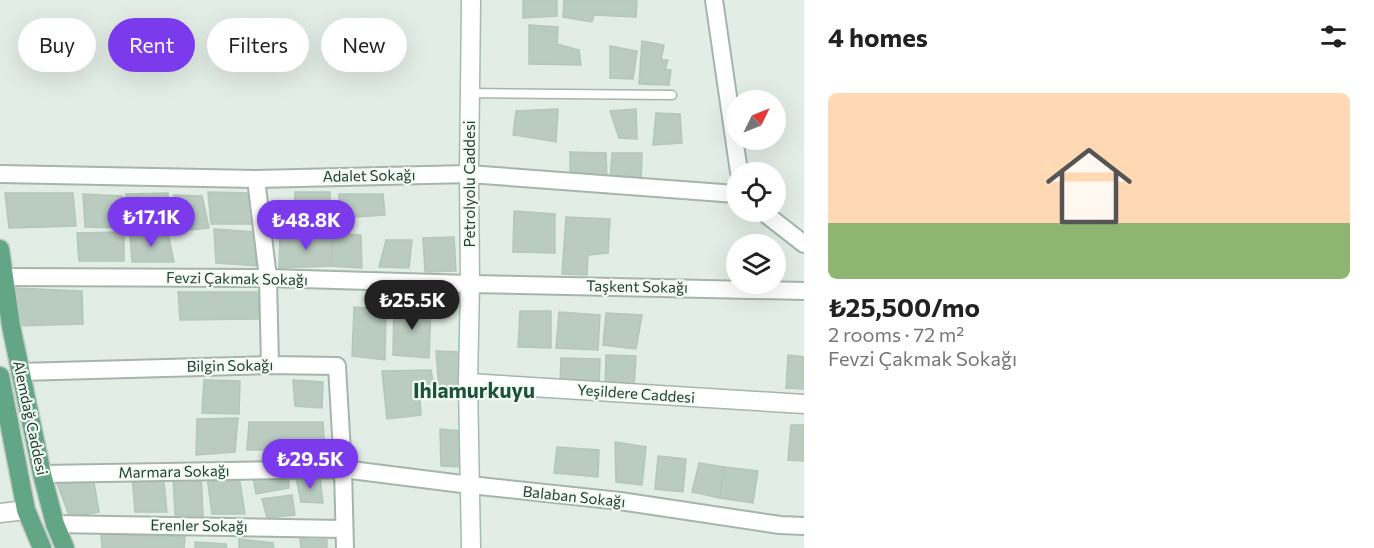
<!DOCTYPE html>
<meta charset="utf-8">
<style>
body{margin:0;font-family:Commissioner,sans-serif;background:#f6f6f6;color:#222;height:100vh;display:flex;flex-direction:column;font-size:22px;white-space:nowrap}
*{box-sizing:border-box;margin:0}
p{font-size:20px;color:#767676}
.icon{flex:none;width:33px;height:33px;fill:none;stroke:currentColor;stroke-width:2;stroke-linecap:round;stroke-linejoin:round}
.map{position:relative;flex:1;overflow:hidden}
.drawer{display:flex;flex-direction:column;background:#fff;width:570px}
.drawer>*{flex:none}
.top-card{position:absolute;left:18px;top:18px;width:570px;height:54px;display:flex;gap:12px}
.needle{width:39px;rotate:47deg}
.fabs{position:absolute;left:726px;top:90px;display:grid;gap:12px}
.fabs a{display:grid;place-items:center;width:60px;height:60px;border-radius:50%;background:#fff;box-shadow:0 6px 24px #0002;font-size:30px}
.price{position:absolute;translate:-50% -51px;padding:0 14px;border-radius:21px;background:#7c3aed;color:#fff;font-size:20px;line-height:39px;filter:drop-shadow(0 2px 3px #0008)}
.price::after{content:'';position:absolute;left:50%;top:36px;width:18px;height:14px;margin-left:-9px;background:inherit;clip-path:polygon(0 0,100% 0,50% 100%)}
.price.selected{background:#222;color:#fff}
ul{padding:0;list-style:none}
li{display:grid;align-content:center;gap:12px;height:318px;padding:0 24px}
li span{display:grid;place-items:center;height:186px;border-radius:9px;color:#555}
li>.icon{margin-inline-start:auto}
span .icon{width:108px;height:108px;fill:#fffc;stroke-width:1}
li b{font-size:26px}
h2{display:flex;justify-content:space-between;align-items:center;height:72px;padding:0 24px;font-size:26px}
.tag{padding:0 21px;border-radius:27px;background:#fff;box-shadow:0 6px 24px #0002;font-size:21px;line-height:54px}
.tag.selected{background:#7c3aed;color:#fff}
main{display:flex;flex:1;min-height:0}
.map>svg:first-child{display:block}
.building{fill:#bacbc0;stroke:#b4c7bb;stroke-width:1.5}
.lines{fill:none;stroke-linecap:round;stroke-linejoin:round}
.service-casing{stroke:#a4b6ab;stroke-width:11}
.minor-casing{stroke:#a4b6ab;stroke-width:20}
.tertiary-casing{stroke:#a4b6ab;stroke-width:21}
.secondary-casing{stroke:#a2bdad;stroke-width:21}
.primary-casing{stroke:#c1cac5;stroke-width:21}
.service{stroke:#fff;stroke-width:8}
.minor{stroke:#fff;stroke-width:16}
.tertiary{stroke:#fff;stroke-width:18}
.secondary{stroke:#fff;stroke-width:18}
.primary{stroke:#63a685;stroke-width:18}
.labels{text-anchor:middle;stroke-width:4.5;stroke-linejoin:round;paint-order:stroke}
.street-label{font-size:15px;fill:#204030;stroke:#f3f9f4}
.district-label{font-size:21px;font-weight:bold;fill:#1b5338;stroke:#f3f9f4}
</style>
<main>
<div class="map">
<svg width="804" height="548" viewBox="0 0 804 548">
<rect width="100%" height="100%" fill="#e2ede5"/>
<!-- building -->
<g class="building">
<polygon points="523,0 557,0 557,16 523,18"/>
<polygon points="564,0 637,0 636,17 594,15 592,22 563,17"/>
<polygon points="529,25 558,27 557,44 579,50 581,65 529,64"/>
<polygon points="642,41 664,45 661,60 668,60 665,69 671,70 669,85 639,84"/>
<polygon points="610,46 637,51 633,79 610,78"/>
<polygon points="558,109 556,142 513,135 516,111"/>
<polygon points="636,109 637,139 619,138 610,111"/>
<polygon points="656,113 680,114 682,143 653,145"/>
<polygon points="570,152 606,153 607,180 570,177"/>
<polygon points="612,153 642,153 641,183 610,181"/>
<polygon points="208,192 250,193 252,224 211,224"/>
<polygon points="295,192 330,192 330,218 294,217"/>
<polygon points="5,193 73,193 76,226 9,228"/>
<polygon points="168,193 169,228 126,228 126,194"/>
<polygon points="83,194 122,196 121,228 85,227"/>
<polygon points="339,194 383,194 385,215 339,218"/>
<polygon points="174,195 202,196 209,228 179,231"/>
<polygon points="514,211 555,214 555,253 513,252"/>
<polygon points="566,217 610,219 608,253 588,255 587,275 562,274"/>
<polygon points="214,229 255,232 258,266 216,263"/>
<polygon points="124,232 124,261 79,261 77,233"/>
<polygon points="168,233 174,262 132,262 130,234"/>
<polygon points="334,233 331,266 279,268 280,236"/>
<polygon points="334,233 361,235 362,268 331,266"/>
<polygon points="454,237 456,271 425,272 423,238"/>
<polygon points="386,240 412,240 409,268 379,267"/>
<polygon points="13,288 82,291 83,324 15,326"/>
<polygon points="178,292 259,292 258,319 180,320"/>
<polygon points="394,304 431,308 429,358 393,355"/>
<polygon points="354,307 386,310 385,360 352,356"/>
<polygon points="520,311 551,311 551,348 518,347"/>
<polygon points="559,312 600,315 598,350 556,348"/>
<polygon points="606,313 642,315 636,349 603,345"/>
<polygon points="436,351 463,352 464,391 439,390"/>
<polygon points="606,355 636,356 634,389 605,388"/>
<polygon points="788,355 804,357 804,389 786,388"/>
<polygon points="561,358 600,359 599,387 560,385"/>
<polygon points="431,370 435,394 420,398 421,415 387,419 382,371"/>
<polygon points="204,380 240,381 239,414 202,413"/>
<polygon points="293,380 323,382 322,408 295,406"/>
<polygon points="238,418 235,452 196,455 197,419"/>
<polygon points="249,422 323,422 325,450 247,450"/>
<polygon points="791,425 804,425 804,461 788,460"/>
<polygon points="440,429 462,431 463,467 441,466"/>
<polygon points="615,442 646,447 642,485 616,482"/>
<polygon points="557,447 599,450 598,477 554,473"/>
<polygon points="658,456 686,459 683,492 655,489"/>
<polygon points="699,463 724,467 720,498 692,492"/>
<polygon points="724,467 758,471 753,503 720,498"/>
<polygon points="288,472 289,488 256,494 253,477"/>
<polygon points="163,473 167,512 135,512 132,475"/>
<polygon points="201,473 203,516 175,515 173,474"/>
<polygon points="239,475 245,514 212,514 207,477"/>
<polygon points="93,476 99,512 70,518 57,483"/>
<polygon points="320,477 323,503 301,502 296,478"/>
<polygon points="292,495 295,515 267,518 262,499"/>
<polygon points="101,534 185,537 184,548 102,548"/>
<polygon points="239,539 273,543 274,548 239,548"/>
<polygon points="300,539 327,540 327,548 301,548"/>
<polygon points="195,542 226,544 227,548 195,548"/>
</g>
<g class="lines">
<defs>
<polyline id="service" points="470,93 672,95"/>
<g id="minor">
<polyline points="714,0 739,172"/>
<polyline points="0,174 256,179 469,174 736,194"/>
<polyline points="256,179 268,278 270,365"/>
<polyline points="763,212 804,244"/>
<polyline points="4,277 268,278 470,284 804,291"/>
<polyline points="20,372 270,365 337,366 343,469 345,548"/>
<polyline points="42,474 343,469 470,485 620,501 780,525 804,526"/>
<polyline points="55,524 344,529"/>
</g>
<g id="tertiary">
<polyline points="468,383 804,404"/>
<polyline points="0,513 26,510"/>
</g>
<polyline id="secondary" points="471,548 468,383 470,284 469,174 471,0"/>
<g id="primary">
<polyline points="0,249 11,326 42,474 55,524 65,548"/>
<polyline points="0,376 26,510 42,548"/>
</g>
</defs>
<!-- service casing -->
<use href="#service" class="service-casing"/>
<!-- minor casing -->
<use href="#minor" class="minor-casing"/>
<!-- tertiary casing -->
<use href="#tertiary" class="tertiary-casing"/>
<!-- secondary casing -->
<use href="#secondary" class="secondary-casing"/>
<!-- primary casing -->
<use href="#primary" class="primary-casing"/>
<!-- service -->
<use href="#service" class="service"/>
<!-- minor -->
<use href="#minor" class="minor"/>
<!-- tertiary -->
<use href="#tertiary" class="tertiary"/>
<!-- secondary -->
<use href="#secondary" class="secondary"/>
<!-- primary -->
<use href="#primary" class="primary"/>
</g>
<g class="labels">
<!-- street labels -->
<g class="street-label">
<text transform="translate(369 176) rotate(-1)" y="5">Adalet Sokağı</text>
<text transform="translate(470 184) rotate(-90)" y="5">Petrolyolu Caddesi</text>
<text transform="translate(237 279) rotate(1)" y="5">Fevzi Çakmak Sokağı</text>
<text transform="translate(637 287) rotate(1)" y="5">Taşkent Sokağı</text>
<text transform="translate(230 366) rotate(-1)" y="5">Bilgin Sokağı</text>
<text transform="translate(636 394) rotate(4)" y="5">Yeşildere Caddesi</text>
<text transform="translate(30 418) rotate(78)" y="5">Alemdağ Caddesi</text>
<text transform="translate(174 472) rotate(-1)" y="5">Marmara Sokağı</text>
<text transform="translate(574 497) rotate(6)" y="5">Balaban Sokağı</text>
<text transform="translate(199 526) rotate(1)" y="5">Erenler Sokağı</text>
</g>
<!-- district labels -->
<g class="district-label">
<text x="474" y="398">Ihlamurkuyu</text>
</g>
</g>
</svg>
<div class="fabs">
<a><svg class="needle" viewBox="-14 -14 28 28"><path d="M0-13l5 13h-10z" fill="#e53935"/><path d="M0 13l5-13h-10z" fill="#767676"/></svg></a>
<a><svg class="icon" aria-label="locate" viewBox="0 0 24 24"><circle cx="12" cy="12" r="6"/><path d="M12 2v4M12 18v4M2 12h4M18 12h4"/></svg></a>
<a><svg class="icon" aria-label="layers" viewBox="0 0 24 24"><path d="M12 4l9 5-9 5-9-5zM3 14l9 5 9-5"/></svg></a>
</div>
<b class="price" style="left:151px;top:248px">₺17.1K</b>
<b class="price" style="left:306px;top:251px">₺48.8K</b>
<b class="price selected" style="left:412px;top:331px">₺25.5K</b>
<b class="price" style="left:310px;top:490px">₺29.5K</b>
<div class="top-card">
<a class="tag">Buy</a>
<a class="tag selected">Rent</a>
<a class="tag">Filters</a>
<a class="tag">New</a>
</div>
</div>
<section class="drawer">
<h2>4 homes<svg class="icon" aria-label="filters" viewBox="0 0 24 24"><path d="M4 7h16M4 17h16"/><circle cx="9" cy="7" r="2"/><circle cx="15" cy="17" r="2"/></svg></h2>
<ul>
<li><span style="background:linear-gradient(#ffd9b3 70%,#8fb573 0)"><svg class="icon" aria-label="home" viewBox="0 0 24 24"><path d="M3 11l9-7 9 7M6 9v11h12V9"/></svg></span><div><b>₺25,500/mo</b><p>2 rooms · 72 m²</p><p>Fevzi Çakmak Sokağı</p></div></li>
</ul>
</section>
</main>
